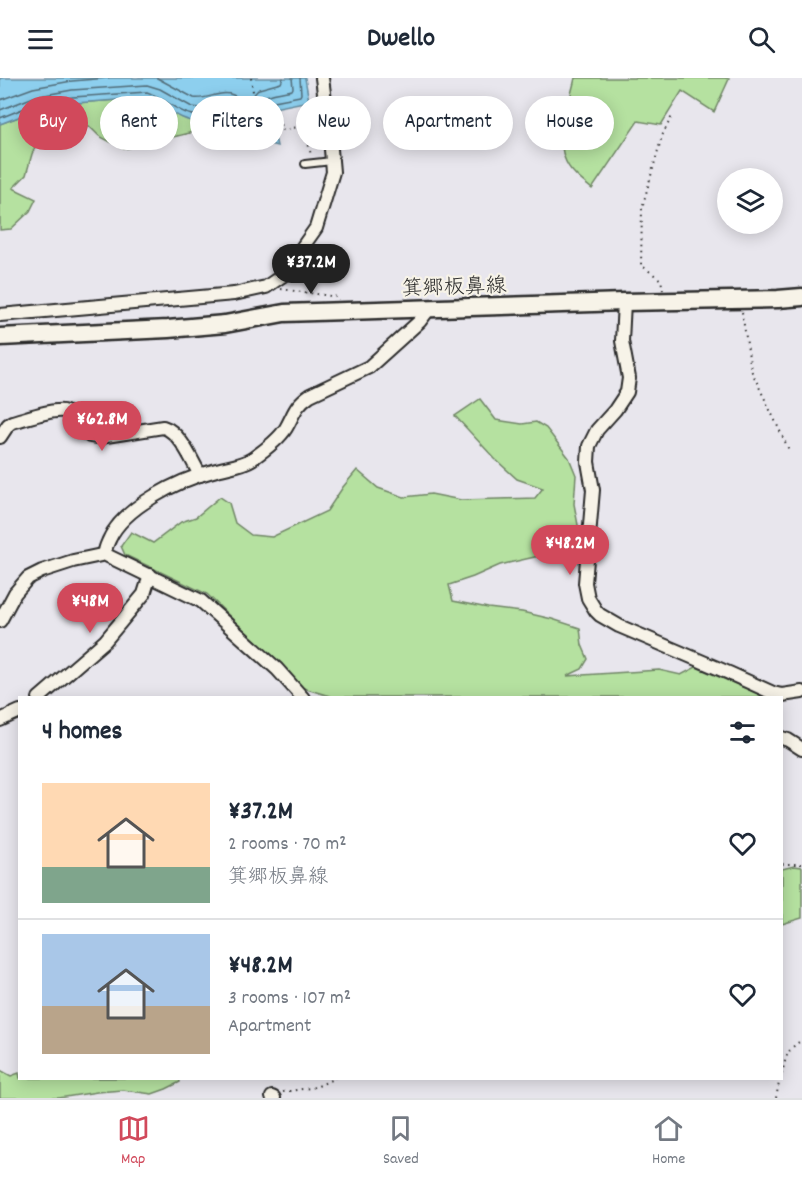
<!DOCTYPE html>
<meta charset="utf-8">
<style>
body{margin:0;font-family:Dekko,"Klee One",sans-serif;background:#f6f6f7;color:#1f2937;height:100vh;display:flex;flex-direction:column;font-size:22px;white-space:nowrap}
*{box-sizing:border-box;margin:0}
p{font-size:20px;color:#747a83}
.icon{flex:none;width:33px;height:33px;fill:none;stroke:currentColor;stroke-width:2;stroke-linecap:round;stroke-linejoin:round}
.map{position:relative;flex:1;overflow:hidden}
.drawer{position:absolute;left:18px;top:618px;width:765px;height:384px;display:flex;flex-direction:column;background:#fff;border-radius:0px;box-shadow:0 3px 15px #0003}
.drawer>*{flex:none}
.banner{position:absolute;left:18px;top:18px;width:766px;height:54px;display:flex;gap:12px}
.tools{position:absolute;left:717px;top:90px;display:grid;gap:12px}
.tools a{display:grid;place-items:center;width:66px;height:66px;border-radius:50%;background:#fff;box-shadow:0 3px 15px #0003;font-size:30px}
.price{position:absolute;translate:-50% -51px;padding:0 14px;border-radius:21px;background:#d1495b;color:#fff;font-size:20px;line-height:39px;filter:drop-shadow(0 2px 3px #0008)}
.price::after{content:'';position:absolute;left:50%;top:36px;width:18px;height:14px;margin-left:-9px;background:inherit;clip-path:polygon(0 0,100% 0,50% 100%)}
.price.on{background:#222;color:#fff}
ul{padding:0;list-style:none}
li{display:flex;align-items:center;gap:18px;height:150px;padding:0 24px}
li+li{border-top:2px solid #e0e1e3}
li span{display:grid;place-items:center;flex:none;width:168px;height:120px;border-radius:0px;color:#555}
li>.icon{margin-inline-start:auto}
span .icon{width:72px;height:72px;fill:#fffc;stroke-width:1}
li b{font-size:26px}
h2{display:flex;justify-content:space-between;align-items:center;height:72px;padding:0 24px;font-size:26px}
.pill{padding:0 21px;border-radius:27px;background:#fff;box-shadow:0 3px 15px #0003;font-size:21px;line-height:54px}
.pill.on{background:#d1495b;color:#fff}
header{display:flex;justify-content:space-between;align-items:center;height:78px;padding:0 24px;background:#fff;font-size:27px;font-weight:800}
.menu{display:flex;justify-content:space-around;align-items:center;height:84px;border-top:2px solid #e0e1e3;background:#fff;font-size:16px;color:#747a83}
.menu a{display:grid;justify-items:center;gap:3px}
.menu .on{color:#d1495b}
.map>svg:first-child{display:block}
.green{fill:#b5e1a0;stroke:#708666;stroke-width:1.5}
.water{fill:#8dcfee;stroke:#668da0;stroke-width:1.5}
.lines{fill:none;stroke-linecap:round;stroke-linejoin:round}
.shore{stroke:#526d79;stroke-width:1.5}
.service-casing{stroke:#2b2b2b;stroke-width:10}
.minor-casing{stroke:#2b2b2b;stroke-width:16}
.secondary-casing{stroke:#2b2b2b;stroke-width:21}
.path{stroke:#2b2b2b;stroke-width:2;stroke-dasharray:1.5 4.5;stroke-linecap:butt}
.service{stroke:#f7f3e8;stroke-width:6}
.minor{stroke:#f7f3e8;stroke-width:12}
.secondary{stroke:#f7f3e8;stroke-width:16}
.labels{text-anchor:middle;stroke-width:4.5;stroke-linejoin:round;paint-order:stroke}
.street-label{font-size:21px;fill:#2b2b2b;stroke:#f7f3e8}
</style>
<header><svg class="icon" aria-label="menu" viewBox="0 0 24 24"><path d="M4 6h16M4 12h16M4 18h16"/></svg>Dwello<svg class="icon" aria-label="search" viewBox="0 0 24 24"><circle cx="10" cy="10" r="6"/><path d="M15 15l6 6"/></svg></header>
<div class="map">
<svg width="802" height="1020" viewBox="0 0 802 1020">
<rect width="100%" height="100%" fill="#e8e6ed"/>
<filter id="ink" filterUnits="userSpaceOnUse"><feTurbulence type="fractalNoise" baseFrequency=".0167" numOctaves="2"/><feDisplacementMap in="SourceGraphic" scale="12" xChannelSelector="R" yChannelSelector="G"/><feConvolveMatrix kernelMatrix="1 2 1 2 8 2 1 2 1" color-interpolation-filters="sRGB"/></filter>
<g filter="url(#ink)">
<!-- green -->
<g class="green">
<path d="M575,0H725L729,1L714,34L682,13L661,47L638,43L592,111C586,106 579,101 574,95C549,70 569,30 575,0Z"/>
<polygon points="146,20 202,44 225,38 238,43 124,71 99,58 89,48 70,44 57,48 40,58 32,76 26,97 13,110 36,121 30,133 11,151 0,152 0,46 37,32 75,25"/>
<polygon points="480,321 496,342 522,346 536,344 546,350 569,380 576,397 574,426 581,463 578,469 500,487 473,499 449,507 453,523 488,530 522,534 552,541 580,550 582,567 588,581 582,591 567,598 659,592 681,597 696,589 766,619 333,619 303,610 207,516 125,477 121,468 131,454 153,465 181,444 196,439 220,419 229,425 235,445 251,457 272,459 327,433 343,409 357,392 378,410 404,419 431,416 461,422 535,420 543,410 517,401 495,381 455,338"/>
<polygon points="794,788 802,789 802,840 782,846 782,791"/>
<polygon points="0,992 11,998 19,995 20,1000 179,1000 180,1004 166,1011 152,1016 123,1012 97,1014 59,1020 0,1020"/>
</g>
<!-- water -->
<path class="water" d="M0,0H305L309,23L269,31L277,68L258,63L250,59L225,38C217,40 208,44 200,44C180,44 164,27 146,20L75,25L37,32L0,46Z"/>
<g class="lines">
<!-- shore -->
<g class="shore">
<path d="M157,0L194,20C208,22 220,12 233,17C238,19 242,23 246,25L259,11L281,5L283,0"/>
<polyline points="0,22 33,10 72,3 108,0"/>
<path d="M0,32L34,19L72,12L147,7L160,11L192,29L201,30L223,25L230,26L255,44L257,41C252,14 272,17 292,12L293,10L292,0"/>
<path d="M0,40L35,26L73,19L147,14C162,19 175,32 189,36C203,41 214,32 227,33L254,54L266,58L268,55L263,33L264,28L269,24L300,18L301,16L300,0"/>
</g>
<defs>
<polyline id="service" points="305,86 332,83"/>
<g id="minor">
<polyline points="624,224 622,263 629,300 627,314 615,332 597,352 589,368 588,384 593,412 585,505 588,520 596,533 600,537 619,548 729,595 773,615 782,617 802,614"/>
<polyline points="0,237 234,216 266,209 282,198 316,150 333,94 330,60 322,0"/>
<path d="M0,359L8,347L12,344C24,341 52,331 63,333C77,336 78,353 90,358C93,359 97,359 100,359L163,349C180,354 191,381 200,397"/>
<polyline points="0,543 15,515 28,500 42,493 73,483 106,476"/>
<polyline points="39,620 105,563 144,516 150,497"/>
<path d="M303,620L277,591L201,523L108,478C103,473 106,469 109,462C123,429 179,402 213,393C226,389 241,388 252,381C262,374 280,360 286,350C294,336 295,327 310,317L369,289L420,243L429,231"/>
<polyline points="0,642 20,633"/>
<polyline points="782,660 788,662 802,671"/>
<polyline points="272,1019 274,1020"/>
</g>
<polyline id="secondary" points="0,259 168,251 225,246 284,235 624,224 778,221 802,219"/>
</defs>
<!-- service casing -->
<use href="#service" class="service-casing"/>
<!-- minor casing -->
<use href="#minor" class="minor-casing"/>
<!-- secondary casing -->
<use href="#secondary" class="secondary-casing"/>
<!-- path -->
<g class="path">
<polyline points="251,0 256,34 272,34 277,37 282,52 304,48 311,77"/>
<polyline points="281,211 338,219"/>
<polyline points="663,212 661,202 641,187 642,130 662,58 673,36"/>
<polyline points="742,234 751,292 789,372"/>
<polyline points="782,786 802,786"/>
<path d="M782,996C786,979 786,972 802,962"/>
<polyline points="283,1014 316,1009 335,1000"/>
<polyline points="776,1020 780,1000"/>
</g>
<!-- service -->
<use href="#service" class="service"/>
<!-- minor -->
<use href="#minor" class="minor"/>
<!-- secondary -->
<use href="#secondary" class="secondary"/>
</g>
</g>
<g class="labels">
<!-- street labels -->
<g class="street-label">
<text transform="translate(454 208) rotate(-2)" y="7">箕郷板鼻線</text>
</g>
</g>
</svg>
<div class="tools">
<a><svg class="icon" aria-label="layers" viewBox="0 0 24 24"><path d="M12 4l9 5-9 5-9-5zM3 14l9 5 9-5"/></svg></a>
</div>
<b class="price on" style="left:311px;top:217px">¥37.2M</b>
<b class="price" style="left:102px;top:374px">¥62.8M</b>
<b class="price" style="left:570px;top:498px">¥48.2M</b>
<b class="price" style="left:90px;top:556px">¥48M</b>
<div class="banner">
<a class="pill on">Buy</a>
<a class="pill">Rent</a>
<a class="pill">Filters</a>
<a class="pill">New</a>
<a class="pill">Apartment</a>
<a class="pill">House</a>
</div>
<section class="drawer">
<h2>4 homes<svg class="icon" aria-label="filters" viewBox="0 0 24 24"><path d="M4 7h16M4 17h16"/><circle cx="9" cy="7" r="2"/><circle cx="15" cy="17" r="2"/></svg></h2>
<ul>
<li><span style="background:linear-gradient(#ffd9b3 70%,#7fa58c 0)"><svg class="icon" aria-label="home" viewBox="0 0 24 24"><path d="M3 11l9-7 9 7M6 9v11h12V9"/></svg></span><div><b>¥37.2M</b><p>2 rooms · 70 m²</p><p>箕郷板鼻線</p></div><svg class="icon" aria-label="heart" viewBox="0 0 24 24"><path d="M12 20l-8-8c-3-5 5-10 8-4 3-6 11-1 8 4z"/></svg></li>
<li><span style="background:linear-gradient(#a9c7e8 60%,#b9a48a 0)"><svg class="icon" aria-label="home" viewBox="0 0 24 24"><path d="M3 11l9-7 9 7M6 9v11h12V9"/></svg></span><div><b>¥48.2M</b><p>3 rooms · 107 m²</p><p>Apartment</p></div><svg class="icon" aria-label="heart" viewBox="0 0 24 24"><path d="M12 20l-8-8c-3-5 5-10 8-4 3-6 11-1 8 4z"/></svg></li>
</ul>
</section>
</div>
<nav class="menu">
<a class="on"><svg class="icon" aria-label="map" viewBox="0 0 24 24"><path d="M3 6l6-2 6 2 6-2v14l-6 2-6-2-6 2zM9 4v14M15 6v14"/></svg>Map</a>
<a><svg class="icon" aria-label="saved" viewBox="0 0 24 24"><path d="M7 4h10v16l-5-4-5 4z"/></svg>Saved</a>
<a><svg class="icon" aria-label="home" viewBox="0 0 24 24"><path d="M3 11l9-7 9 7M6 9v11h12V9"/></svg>Home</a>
</nav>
